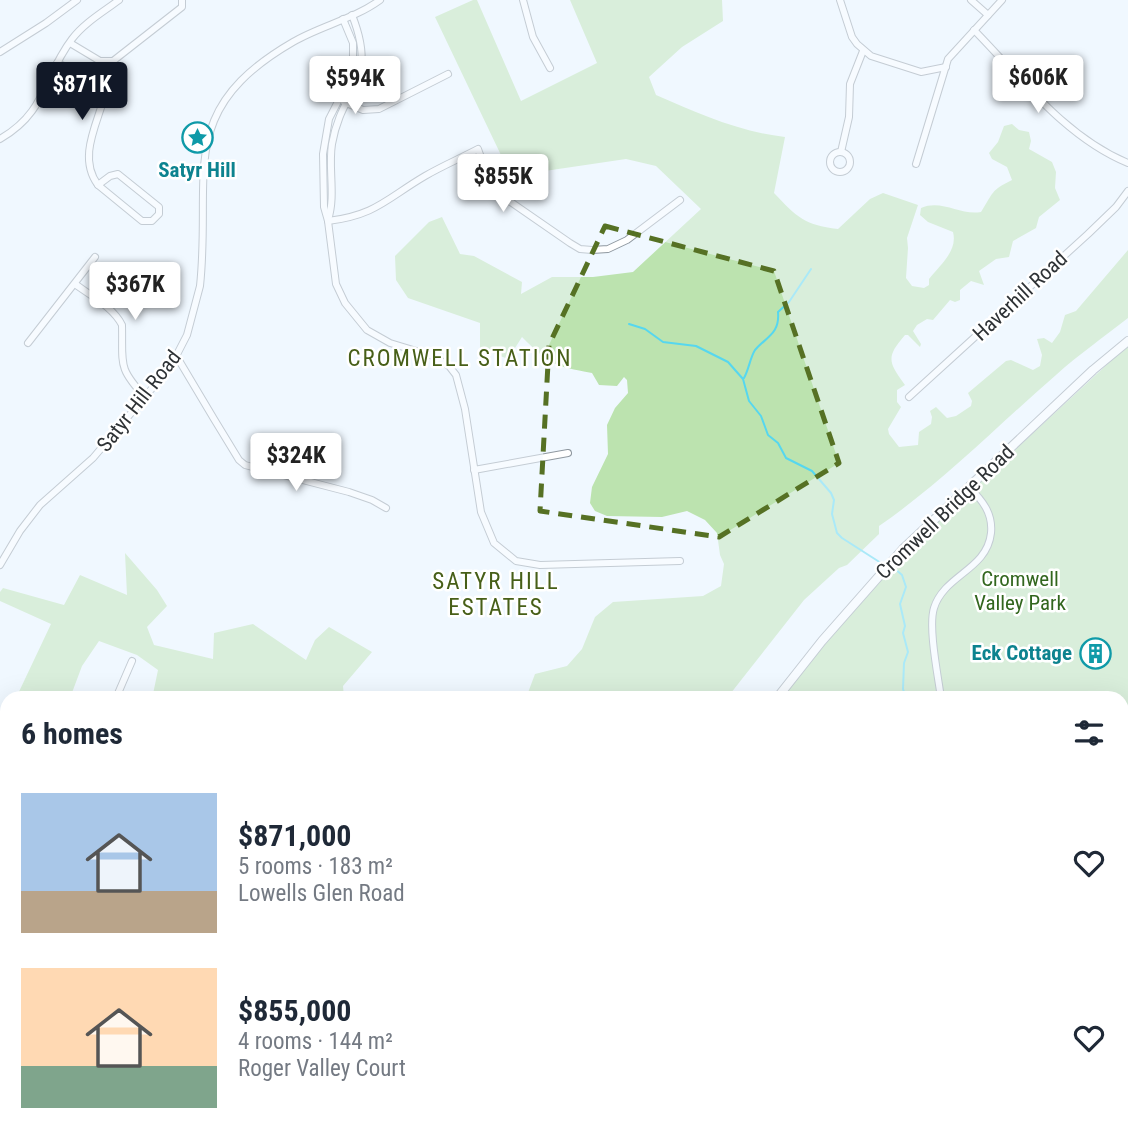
<!DOCTYPE html>
<meta charset="utf-8">
<style>
body{margin:0;font-family:"Roboto Condensed",sans-serif;background:#f6f6f7;color:#1f2937;height:100vh;display:flex;flex-direction:column;font-size:26px;white-space:nowrap}
*{box-sizing:border-box;margin:0}
p{font-size:23px;color:#747a83}
.icon{flex:none;width:38px;height:38px;fill:none;stroke:currentColor;stroke-width:2;stroke-linecap:round;stroke-linejoin:round}
.map{position:relative;flex:1;overflow:hidden}
.panel{position:absolute;left:0px;top:691px;width:1129px;height:450px;display:flex;flex-direction:column;background:#fff;border-radius:21px 21px 0 0;box-shadow:0 7px 28px #0002}
.panel>*{flex:none}
.price{position:absolute;translate:-50% -60px;padding:0 16px;border-radius:7px;background:#fff;color:#222;font-size:23px;line-height:46px;filter:drop-shadow(0 2px 4px #0008)}
.price::after{content:'';position:absolute;left:50%;top:42px;width:21px;height:16px;margin-left:-10px;background:inherit;clip-path:polygon(0 0,100% 0,50% 100%)}
.price.current{background:#111827;color:#fff}
ul{padding:0;list-style:none}
li{display:flex;align-items:center;gap:21px;height:175px;padding:0 21px}
li span{display:grid;place-items:center;flex:none;width:196px;height:140px;border-radius:0px;color:#555}
li>.icon{margin-inline-start:auto}
span .icon{width:84px;height:84px;fill:#fffc;stroke-width:1}
li b{font-size:30px}
h2{display:flex;justify-content:space-between;align-items:center;height:84px;padding:0 21px;font-size:30px}
.map>svg:first-child{display:block}
.green{fill:#bce3af}
.lines{fill:none;stroke-linecap:round;stroke-linejoin:round}
.stream{stroke:#56d7ef;stroke-width:2}
.minor-casing{stroke:#8f98a0;stroke-width:8}
.major-casing{stroke:#8f98a0;stroke-width:10}
.minor{stroke:#fff;stroke-width:6}
.major{stroke:#fff;stroke-width:8}
.marked{fill:none;stroke:#567124;stroke-width:5;stroke-dasharray:14 9;stroke-linejoin:round}
.labels{text-anchor:middle;stroke-width:5;stroke-linejoin:round;paint-order:stroke}
.culture-label{font-size:21px;font-weight:bold;fill:#0d838f;stroke:#fff}
.street-label{font-size:21px;fill:#2e3235;stroke:#fff}
.park-label{font-size:21px;fill:#32661e;stroke:#fff}
.neighbourhood-label{font-size:23px;letter-spacing:2px;fill:#475f18;stroke:#fff}
</style>
<div class="map">
<svg width="1128" height="1140" viewBox="0 0 1128 1140">
<rect width="100%" height="100%" fill="#f0f8ff"/>
<!-- green -->
<g class="green">
<path d="M473,0H477L521,101L597,63L570,0H722L723,21L682,47L649,77L656,95C698,113 739,132 785,137L774,193C797,217 804,225 838,229L870,199L883,193L918,205L907,238L908,248L906,278L912,286L924,288L929,285V279C940,265 958,251 953,232L928,222L920,215L921,208C942,199 961,216 981,212C994,192 990,191 1012,180L1007,167L992,159L989,153L998,142L1004,126L1012,124L1019,130L1029,132L1031,141L1029,149L1052,162L1056,172L1055,188L1060,200L1039,217L1036,228L1013,241L1009,257L996,259L979,271L984,285L971,281L960,290V300L955,302L950,300L933,320L927,319L917,325L913,331L921,344L920,347L908,335H905C885,358 889,362 905,385L897,390V402L901,407L888,429L889,434L899,447L918,445L919,432L931,424L932,417L930,411L936,407L947,418L956,416L971,406L972,401L968,393L1006,361L1011,360L1033,370L1040,366L1042,355L1037,339L1044,338L1052,343L1060,332L1065,315L1076,311L1128,250V318C1104,337 1078,355 1056,375C997,426 943,482 879,526V534L847,565L839,568L804,600L727,698H526L535,674L567,666L582,649L595,617L613,602L703,596L721,586L724,564L720,555L717,533L705,520L687,511L662,517L607,516L595,511L590,503L592,487L608,454L607,425L615,408L628,393L627,380L624,377L617,386L599,385L592,373C554,366 550,365 522,337L508,359L480,348V323L408,298L396,280L395,256L429,222L442,217L460,254L474,256L522,282L521,294L552,277H593L633,272L701,209L656,166L626,159L511,176L435,17Z"/>
<polygon points="1128,345 1128,889 1122,895 1124,916 1128,919 1128,1140 457,1140 463,1134 1122,1134 1122,698 782,698 825,643 884,574 948,512"/>
<polygon points="125,553 157,590 167,606 147,627 154,645 213,659 214,633 253,624 306,660 315,640 329,627 372,652 343,686 344,698 149,698 153,694 158,670 137,655 99,641 82,666 70,698 16,698 51,624 0,601 0,592 3,588 64,605 80,575 127,595"/>
<polygon points="7,717 7,807 0,804 0,734"/>
<polygon points="202,1134 408,1134 402,1140 196,1140"/>
</g>
<g class="lines">
<!-- stream -->
<g class="stream">
<polyline points="629,324 645,329 663,342 696,346 728,362 743,379 749,401 761,416 768,435 778,443 786,458 812,471 831,493 834,500 832,514 837,533 842,538 881,563"/>
<path d="M744,378C749,369 750,358 755,350C766,337 780,334 778,312L789,302L811,269"/>
<polyline points="894,568 902,575 906,587 900,604 905,626 903,633 908,652 904,663 903,689 906,698"/>
<polyline points="1122,822 1128,825"/>
<polyline points="1127,940 1128,941"/>
<polyline points="653,1134 658,1140"/>
</g>
<defs>
<g id="minor">
<polyline points="523,0 533,37 550,68"/>
<polyline points="840,0 852,37 857,44 871,56 921,72 946,67"/>
<polyline points="971,0 988,15"/>
<polyline points="343,19 353,43 353,66 350,78 329,119 323,154 324,207 328,221 336,284 345,303 367,330 390,343 433,356 449,366 456,375 465,409 481,512 494,543 516,561 540,565 680,561"/>
<path d="M974,30C1021,78 1065,137 1128,163"/>
<polyline points="70,43 100,61 113,61 182,7 182,0"/>
<polyline points="0,52 46,23 77,0"/>
<path d="M57,63L100,82L105,87V94C98,123 77,157 98,185"/>
<polyline points="344,102 363,110 379,109 448,74"/>
<path d="M0,139C47,112 43,77 72,39C84,23 103,12 119,0"/>
<circle cx="840" cy="162" r="10"/>
<polyline points="841,152 849,117 850,84 863,51"/>
<polyline points="916,164 948,59 1002,0"/>
<polygon points="118,174 159,207 159,214 152,221 142,221 98,185 110,176"/>
<path d="M328,220C336,195 328,169 332,144C342,86 379,83 352,15"/>
<path d="M328,221C376,215 386,199 425,176C442,166 461,158 478,149L490,182L499,194L570,243L580,249L592,250L608,249L627,240L680,200"/>
<path d="M75,284C91,296 113,307 122,325C123,364 117,367 145,397"/>
<polyline points="28,343 95,257"/>
<polyline points="177,357 214,419 239,460 245,465 349,492 372,500 386,508"/>
<polyline points="909,397 1088,234 1116,207 1128,191"/>
<polyline points="474,470 568,453"/>
<path d="M0,565L20,531L40,505L93,458L171,366L187,335L200,286C212,173 174,111 293,42C320,26 354,19 380,0"/>
<polyline points="116,698 132,661"/>
<path d="M941,698C938,676 928,627 934,608C944,575 987,570 991,533C993,513 982,500 969,487"/>
<polyline points="0,907 7,904"/>
</g>
<g id="major">
<polyline points="777,698 822,641 903,549 1093,370 1128,341"/>
<polyline points="458,1140 463,1134"/>
</g>
</defs>
<!-- minor casing -->
<use href="#minor" class="minor-casing"/>
<!-- major casing -->
<use href="#major" class="major-casing"/>
<!-- minor -->
<use href="#minor" class="minor"/>
<!-- major -->
<use href="#major" class="major"/>
</g>
<!-- marked area -->
<path d="M0 0H1128V1140H0ZM605,226L774,271L839,463L719,537L540,511L549,345Z" fill="#f0f8ff" fill-opacity=".55" fill-rule="evenodd"/>
<path class="marked" d="M605,226L774,271L839,463L719,537L540,511L549,345Z"/>
<!-- icons -->
<defs>
<symbol id="sight-ring" viewBox="-11 -11 22 22"><circle r="9.5" fill="#fff" stroke="#0f9aa8" stroke-width="1.5"/><path d="M0-6L1.8-2.2L6-1.7L2.9 1.2L3.7 5.4L0 3.3L-3.7 5.4L-2.9 1.2L-6-1.7L-1.8-2.2Z" fill="#0f9aa8"/></symbol>
<symbol id="building-ring" viewBox="-11 -11 22 22"><circle r="9.5" fill="#fff" stroke="#0f9aa8" stroke-width="1.5"/><path d="M-4-6H4V6H1V3H-1V6H-4ZM-2.5-4.3h1.7v1.8h-1.7ZM.8-4.3h1.7v1.8H.8ZM-2.5-1h1.7V.8h-1.7ZM.8-1h1.7V.8H.8Z" fill="#0f9aa8"/></symbol>
</defs>
<g fill-rule="evenodd">
<use href="#sight-ring" x="180" y="120" width="35" height="35"/>
<use href="#building-ring" x="1078" y="636" width="35" height="35"/>
</g>
<g class="labels">
<!-- culture labels -->
<g class="culture-label">
<text x="197" y="177">Satyr Hill</text>
<text x="1072" y="660" text-anchor="end">Eck Cottage</text>
</g>
<!-- street labels -->
<g class="street-label">
<text transform="translate(1020 296) rotate(-43)" y="7">Haverhill Road</text>
<text transform="translate(139 401) rotate(-52)" y="7">Satyr Hill Road</text>
<text transform="translate(945 512) rotate(-44)" y="7">Cromwell Bridge Road</text>
</g>
<!-- park labels -->
<g class="park-label">
<text x="1020" y="586">Cromwell<tspan x="1020" dy="24">Valley Park</tspan></text>
</g>
<!-- neighbourhood labels -->
<g class="neighbourhood-label">
<text x="460" y="366">CROMWELL STATION</text>
<text x="496" y="589">SATYR HILL<tspan x="496" dy="26">ESTATES</tspan></text>
</g>
</g>
</svg>
<b class="price" style="left:1038px;top:115px">$606K</b>
<b class="price" style="left:355px;top:116px">$594K</b>
<b class="price current" style="left:82px;top:122px">$871K</b>
<b class="price" style="left:503px;top:214px">$855K</b>
<b class="price" style="left:135px;top:322px">$367K</b>
<b class="price" style="left:296px;top:493px">$324K</b>
<section class="panel">
<h2>6 homes<svg class="icon" aria-label="filters" viewBox="0 0 24 24"><path d="M4 7h16M4 17h16"/><circle cx="9" cy="7" r="2"/><circle cx="15" cy="17" r="2"/></svg></h2>
<ul>
<li><span style="background:linear-gradient(#a9c7e8 70%,#b9a48a 0)"><svg class="icon" aria-label="home" viewBox="0 0 24 24"><path d="M3 11l9-7 9 7M6 9v11h12V9"/></svg></span><div><b>$871,000</b><p>5 rooms · 183 m²</p><p>Lowells Glen Road</p></div><svg class="icon" aria-label="heart" viewBox="0 0 24 24"><path d="M12 20l-8-8c-3-5 5-10 8-4 3-6 11-1 8 4z"/></svg></li>
<li><span style="background:linear-gradient(#ffd9b3 70%,#7fa58c 0)"><svg class="icon" aria-label="home" viewBox="0 0 24 24"><path d="M3 11l9-7 9 7M6 9v11h12V9"/></svg></span><div><b>$855,000</b><p>4 rooms · 144 m²</p><p>Roger Valley Court</p></div><svg class="icon" aria-label="heart" viewBox="0 0 24 24"><path d="M12 20l-8-8c-3-5 5-10 8-4 3-6 11-1 8 4z"/></svg></li>
</ul>
</section>
</div>
